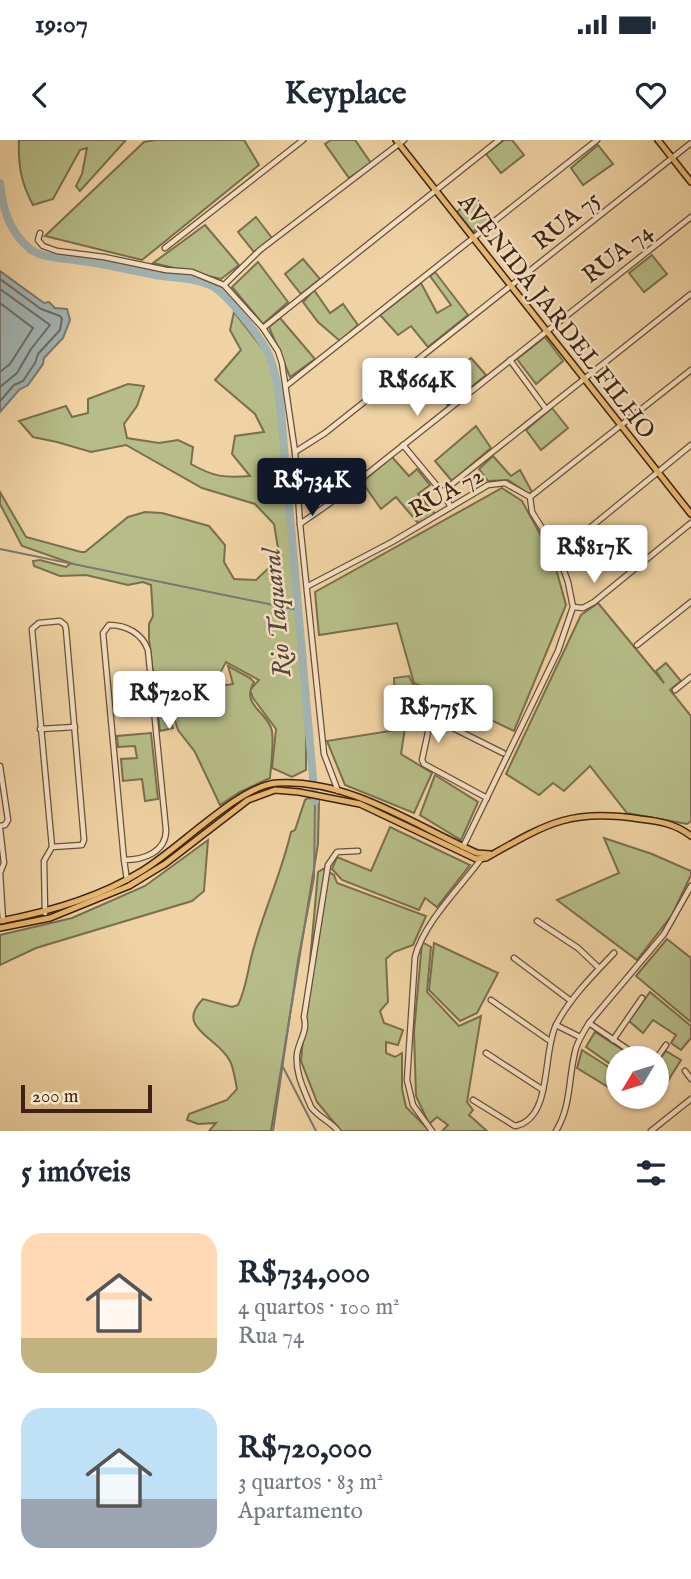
<!DOCTYPE html>
<html lang="pt">
<meta charset="utf-8">
<style>
body{margin:0;font-family:"IM FELL English",serif;background:#f2f2f3;color:#1f2937;height:100vh;display:flex;flex-direction:column;font-size:26px;white-space:nowrap}
*{box-sizing:border-box;margin:0}
p{font-size:23px;color:#747a83}
.icon{flex:none;width:38px;height:38px;fill:none;stroke:currentColor;stroke-width:2;stroke-linecap:round;stroke-linejoin:round}
.map{position:relative;height:991px;overflow:hidden}
.side{display:flex;flex-direction:column;background:#fff;flex:1}
.side>*{flex:none}
.needle{width:46px;rotate:232deg}
.controls{position:absolute;left:606px;top:906px;display:grid;gap:14px}
.controls a{display:grid;place-items:center;width:63px;height:63px;border-radius:50%;background:#fff;box-shadow:0 2px 5px #0004;font-size:35px}
.scale{position:absolute;left:21px;bottom:18px;width:131px;box-sizing:border-box;padding-left:7px;border:4px solid #3e2113;border-top:0;font-size:19px;line-height:24px;white-space:nowrap;color:#3e2113;-webkit-text-stroke:5px #f5e2c4;paint-order:stroke}
.price{position:absolute;translate:-50% -60px;padding:0 16px;border-radius:7px;background:#fff;color:#222;font-size:23px;line-height:46px;filter:drop-shadow(0 2px 4px #0008)}
.price::after{content:'';position:absolute;left:50%;top:42px;width:21px;height:16px;margin-left:-10px;background:inherit;clip-path:polygon(0 0,100% 0,50% 100%)}
.price.current{background:#111827;color:#fff}
ul{padding:0;list-style:none}
li{display:flex;align-items:center;gap:21px;height:175px;padding:0 21px}
li span{display:grid;place-items:center;flex:none;width:196px;height:140px;border-radius:21px;color:#555}
li>.icon{margin-inline-start:auto}
span .icon{width:84px;height:84px;fill:#fffc;stroke-width:1}
li b{font-size:30px}
h2{display:flex;justify-content:space-between;align-items:center;height:84px;padding:0 21px;font-size:30px}
.status{display:flex;justify-content:space-between;align-items:center;height:49px;padding:0 35px;background:#fff;direction:ltr}
.status svg{height:19px;fill:currentColor}
header{display:flex;justify-content:space-between;align-items:center;height:91px;padding:0 21px;background:#fff;font-size:32px;font-weight:700}
.map>svg:first-child{display:block}
.green{fill:#b6bd88;stroke:#7a6f4e;stroke-width:2}
.water{fill:#a1b4b3;stroke:#797973;stroke-width:2}
.lines{fill:none;stroke-linecap:round;stroke-linejoin:round}
.shore{stroke:#706a63;stroke-width:2}
.stream{stroke:#797973;stroke-width:2}
.river{stroke:#a1b4b3;stroke-width:8}
.minor-casing{stroke:#6a4e37;stroke-width:7}
.major-casing{stroke:#3e2113;stroke-width:8}
.minor{stroke:#f5e2c4;stroke-width:4.5}
.major{stroke:#e8ba72;stroke-width:5}
.labels{text-anchor:middle;stroke-width:5;stroke-linejoin:round;paint-order:stroke}
.street-label{font-size:24px;fill:#3e2113;stroke:#f5e2c4}
.water-label{font-size:26px;font-style:italic;fill:#57463b;stroke:#f5e2c4}
</style>
<div class="status"><b>19:07</b><svg viewBox="0 0 49 12"><path d="M0 12V9h3v3zM5 12V6h3v6zM10 12V3h3v9zM15 12V0h3v12zM26 1h20v11H26zM47 4h2v5h-2z"/></svg></div>
<header><svg class="icon" aria-label="back" viewBox="0 0 24 24"><path d="M15 5l-7 7 7 7"/></svg>Keyplace<svg class="icon" aria-label="heart" viewBox="0 0 24 24"><path d="M12 20l-8-8c-3-5 5-10 8-4 3-6 11-1 8 4z"/></svg></header>
<div class="map">
<svg width="691" height="991" viewBox="0 0 691 991">
<rect width="100%" height="100%" fill="#f0d3a4"/>
<filter id="stains"><feTurbulence type="fractalNoise" baseFrequency=".00286" numOctaves="4"/><feColorMatrix values="0 0 0 0 .2 0 0 0 0 .09 0 0 0 0 .02 0 0 0 .5 -.17"/></filter>
<radialGradient id="worn" r=".72"><stop offset=".6" stop-color="#630" stop-opacity="0"/><stop offset="1" stop-color="#630" stop-opacity=".3"/></radialGradient>
<!-- green -->
<g class="green">
<path d="M19,0H126L80,51L76,46L82,34L87,8L80,10L53,59L33,65C21,43 18,25 19,0Z"/>
<polygon points="155,0 244,0 259,25 142,120 45,96 144,2"/>
<polygon points="331,0 355,0 371,23 349,38 325,4"/>
<polygon points="504,0 512,0 524,15 501,33 486,14"/>
<polygon points="598,5 613,24 583,45 571,28"/>
<polygon points="475,57 492,77 473,92 457,72"/>
<polygon points="256,77 272,98 254,112 238,92"/>
<polygon points="205,85 239,125 221,139 153,123"/>
<polygon points="652,115 667,134 644,152 629,133"/>
<polygon points="303,119 320,139 301,154 285,134"/>
<polygon points="258,122 288,162 263,184 232,147"/>
<polygon points="435,132 468,175 428,207 411,186 398,195 380,175 421,143 437,173 451,165 430,136"/>
<polygon points="314,150 330,173 343,164 358,185 340,201 318,182 303,162"/>
<path d="M234,172L266,213L274,233L301,483V532L306,582V630L292,637L272,628L276,589L253,558L250,550L259,540L226,522L214,544C194,546 182,554 167,565L173,588L160,591L149,499V484L153,476L151,445L143,442L128,445L86,435L60,436L34,426L33,421L40,420L66,427L71,423L22,406L0,364V352L26,397L81,412H85L128,377L145,372L162,373L209,386L225,405L224,422L234,439L256,440L272,425L278,408L274,384L255,364L202,348L126,305L91,312L57,302L33,297L19,281L66,266L72,277L88,273V259L128,244L144,246L137,266L124,284L127,298L159,303L178,300L193,307L191,324C214,337 224,338 250,336L232,314L235,296L264,292L255,274L215,240L241,210L230,190Z"/>
<polygon points="280,178 315,219 290,237 269,187"/>
<polygon points="545,197 563,221 536,244 517,219"/>
<polygon points="471,218 486,235 448,266 434,246"/>
<polygon points="552,268 568,288 541,310 526,290"/>
<polygon points="476,286 491,308 452,341 435,321"/>
<polygon points="493,316 511,336 520,330 532,352 529,354 508,340 488,341 479,329"/>
<polygon points="392,317 409,336 417,329 430,345 418,354 436,375 418,383 396,357 381,369 362,342"/>
<polygon points="502,348 522,361 553,418 566,465 514,591 414,543 397,483 319,495 315,452"/>
<polygon points="598,463 664,543 656,531 666,523 681,541 670,550 691,576 691,681 687,684 627,673 590,626 564,651 553,643 539,655 506,634 581,475"/>
<path d="M228,526L250,538L254,542C240,566 268,571 272,591C274,605 271,624 270,638L240,652L220,665L195,612L178,590L170,565L201,549L233,544Z"/>
<polygon points="409,536 414,546 434,556 427,571 414,565 410,571 425,578 425,584 407,575 401,614 432,633 414,673 345,645 327,601 396,590 394,538"/>
<polygon points="151,593 158,659 145,661 142,639 123,641 121,619 137,618 135,606 118,607 117,596"/>
<polygon points="435,635 478,662 461,700 420,675"/>
<path d="M308,658L319,660L318,704L271,991H209L216,983L198,984L187,980L189,974L227,960L237,949C235,940 234,929 230,921C218,897 174,888 203,859L232,867L238,865C247,847 248,826 254,807C265,768 282,731 291,692L295,690L305,660Z"/>
<polygon points="390,687 470,725 437,767 425,758 419,770 342,740 332,729 337,717 371,731"/>
<polygon points="604,698 652,714 691,731 691,735 672,775 637,820 557,760 619,733"/>
<polygon points="208,700 204,751 192,761 36,808 0,825 0,795 72,778 145,746"/>
<polygon points="323,729 334,735 337,743 426,776 413,805 394,812 386,819 388,862 380,871 384,883 403,890 398,905 386,902 386,913 395,917 402,913 402,949 406,967 430,991 341,991 317,962 301,921 318,732"/>
<polygon points="667,799 691,818 691,882 636,836"/>
<polygon points="422,802 431,807 427,852 459,886 481,876 467,962 473,970 469,975 487,991 442,991 448,985 437,977 429,984 416,956 414,892"/>
<polygon points="434,803 498,833 477,873 460,881 429,850"/>
<polygon points="650,852 691,886 691,898 681,910 671,903 676,895 653,880 643,893 629,881"/>
<polygon points="595,892 626,912 622,919 618,919 616,928 586,907"/>
<polygon points="582,910 618,933 618,953 577,928"/>
<polygon points="666,911 681,920 666,944 656,949 656,923"/>
</g>
<!-- water -->
<polygon class="water" points="0,131 44,163 49,162 55,168 67,169 70,180 63,198 44,218 43,224 28,245 19,250 0,272"/>
<g class="lines">
<!-- shore -->
<g class="shore">
<polyline points="0,139 41,169 60,176 62,179 60,190 38,214 35,223 23,241 14,245 0,261"/>
<polyline points="0,149 50,185 31,209 17,233 0,247"/>
<polyline points="0,163 33,188 10,224 0,232"/>
</g>
<!-- stream -->
<g class="stream">
<polyline points="0,409 298,470"/>
<polyline points="283,927 316,991"/>
<polyline points="273,991 298,820 314,738 315,661"/>
</g>
<!-- river -->
<path class="river" d="M0,43C3,70 9,91 30,109C43,119 66,118 81,121C106,124 130,130 155,135C174,138 193,137 212,146C226,153 263,200 269,215C275,230 278,246 280,261L315,661"/>
<defs>
<g id="minor">
<polyline points="40,93 38,100 43,106 57,111 104,117 166,130 192,132 224,145 263,188 278,211 282,223 295,312 300,384 324,614 338,651"/>
<polyline points="165,108 303,0"/>
<polyline points="224,145 260,110 404,0"/>
<polyline points="263,188 499,0"/>
<polyline points="510,220 546,269"/>
<polyline points="286,246 597,0"/>
<polyline points="403,305 442,352 451,367"/>
<polyline points="295,312 325,293 691,3"/>
<polyline points="442,352 691,154"/>
<polyline points="530,357 691,230"/>
<polyline points="300,384 333,361 691,77"/>
<polyline points="558,414 691,305"/>
<polyline points="308,446 392,402 488,345 505,343 530,357"/>
<polyline points="573,467 583,468 594,462 691,383"/>
<polyline points="637,505 691,462"/>
<polyline points="675,550 691,537"/>
<polyline points="415,571 432,579"/>
<polyline points="40,589 75,587"/>
<polyline points="0,626 8,680 5,685 0,686"/>
<polyline points="487,658 424,624 422,620 430,583 435,579 503,613"/>
<polyline points="0,689 4,723 0,733 3,781"/>
<polyline points="463,707 558,511 573,467 568,442 558,414 532,372 530,357"/>
<path d="M124,720C144,720 166,712 166,690L148,510C142,493 126,485 109,485L103,493L124,720L127,740"/>
<polyline points="45,773 44,721 52,707 32,489 39,483 60,481 65,485 66,489 84,700 82,705 52,707"/>
<polyline points="537,781 578,808 599,828"/>
<polyline points="514,818 571,861"/>
<polyline points="491,860 550,901"/>
<polyline points="589,883 642,919"/>
<polyline points="556,885 580,897"/>
<polyline points="613,900 642,858"/>
<polyline points="486,913 543,950"/>
<polyline points="656,919 666,905"/>
<polyline points="685,931 691,939"/>
<path d="M473,960L515,986C553,979 542,913 556,885C570,858 593,835 614,813"/>
<path d="M338,991C330,981 318,977 311,967C304,950 295,933 297,914C299,900 308,892 304,877L328,725L337,712L358,711"/>
<path d="M432,991L413,965L407,940L415,817C424,782 460,748 481,719"/>
<path d="M556,991C572,965 568,936 576,908C579,899 584,891 589,883L664,794L691,746"/>
<polyline points="651,991 691,959"/>
</g>
<g id="major">
<polyline points="396,0 691,374"/>
<polyline points="658,0 691,42"/>
<path d="M0,781C48,772 98,758 140,732C177,711 239,645 277,643C350,639 414,685 477,713L490,714"/>
<path d="M0,788L50,778L129,746L165,724L248,660L275,650L299,652L360,664L476,719L486,718C546,684 570,668 640,679C659,681 676,684 691,696"/>
</g>
</defs>
<!-- minor casing -->
<use href="#minor" class="minor-casing"/>
<!-- major casing -->
<use href="#major" class="major-casing"/>
<!-- minor -->
<use href="#minor" class="minor"/>
<!-- major -->
<use href="#major" class="major"/>
</g>
<g class="labels">
<!-- street labels -->
<g class="street-label">
<text transform="translate(566 80) rotate(-39)" y="8">RUA 75</text>
<text transform="translate(617 113) rotate(-38)" y="8">RUA 74</text>
<text transform="translate(557 176) rotate(52)" y="8">AVENIDA JARDEL FILHO</text>
<text transform="translate(446 352) rotate(-29)" y="8">RUA 72</text>
</g>
<!-- water labels -->
<g class="water-label">
<text transform="translate(276 473) rotate(-95)" y="9">Rio Taquaral</text>
</g>
</g>
<rect width="100%" height="100%" filter="url(#stains)"/>
<rect width="100%" height="100%" fill="url(#worn)"/>
</svg>
<div class="controls">
<a><svg class="needle" viewBox="-14 -14 28 28"><path d="M0-13l5 13h-10z" fill="#e53935"/><path d="M0 13l5-13h-10z" fill="#747a83"/></svg></a>
</div>
<div class="scale">200 m</div>
<b class="price" style="left:417px;top:278px">R$664K</b>
<b class="price current" style="left:312px;top:378px">R$734K</b>
<b class="price" style="left:594px;top:445px">R$817K</b>
<b class="price" style="left:169px;top:591px">R$720K</b>
<b class="price" style="left:438px;top:605px">R$775K</b>
</div>
<section class="side">
<h2>5 imóveis<svg class="icon" aria-label="filters" viewBox="0 0 24 24"><path d="M4 7h16M4 17h16"/><circle cx="9" cy="7" r="2"/><circle cx="15" cy="17" r="2"/></svg></h2>
<ul>
<li><span style="background:linear-gradient(#ffd9b3 75%,#c2b280 0)"><svg class="icon" aria-label="home" viewBox="0 0 24 24"><path d="M3 11l9-7 9 7M6 9v11h12V9"/></svg></span><div><b>R$734,000</b><p>4 quartos · 100 m²</p><p>Rua 74</p></div></li>
<li><span style="background:linear-gradient(#bfe0f5 65%,#9aa5b1 0)"><svg class="icon" aria-label="home" viewBox="0 0 24 24"><path d="M3 11l9-7 9 7M6 9v11h12V9"/></svg></span><div><b>R$720,000</b><p>3 quartos · 83 m²</p><p>Apartamento</p></div></li>
</ul>
</section>
